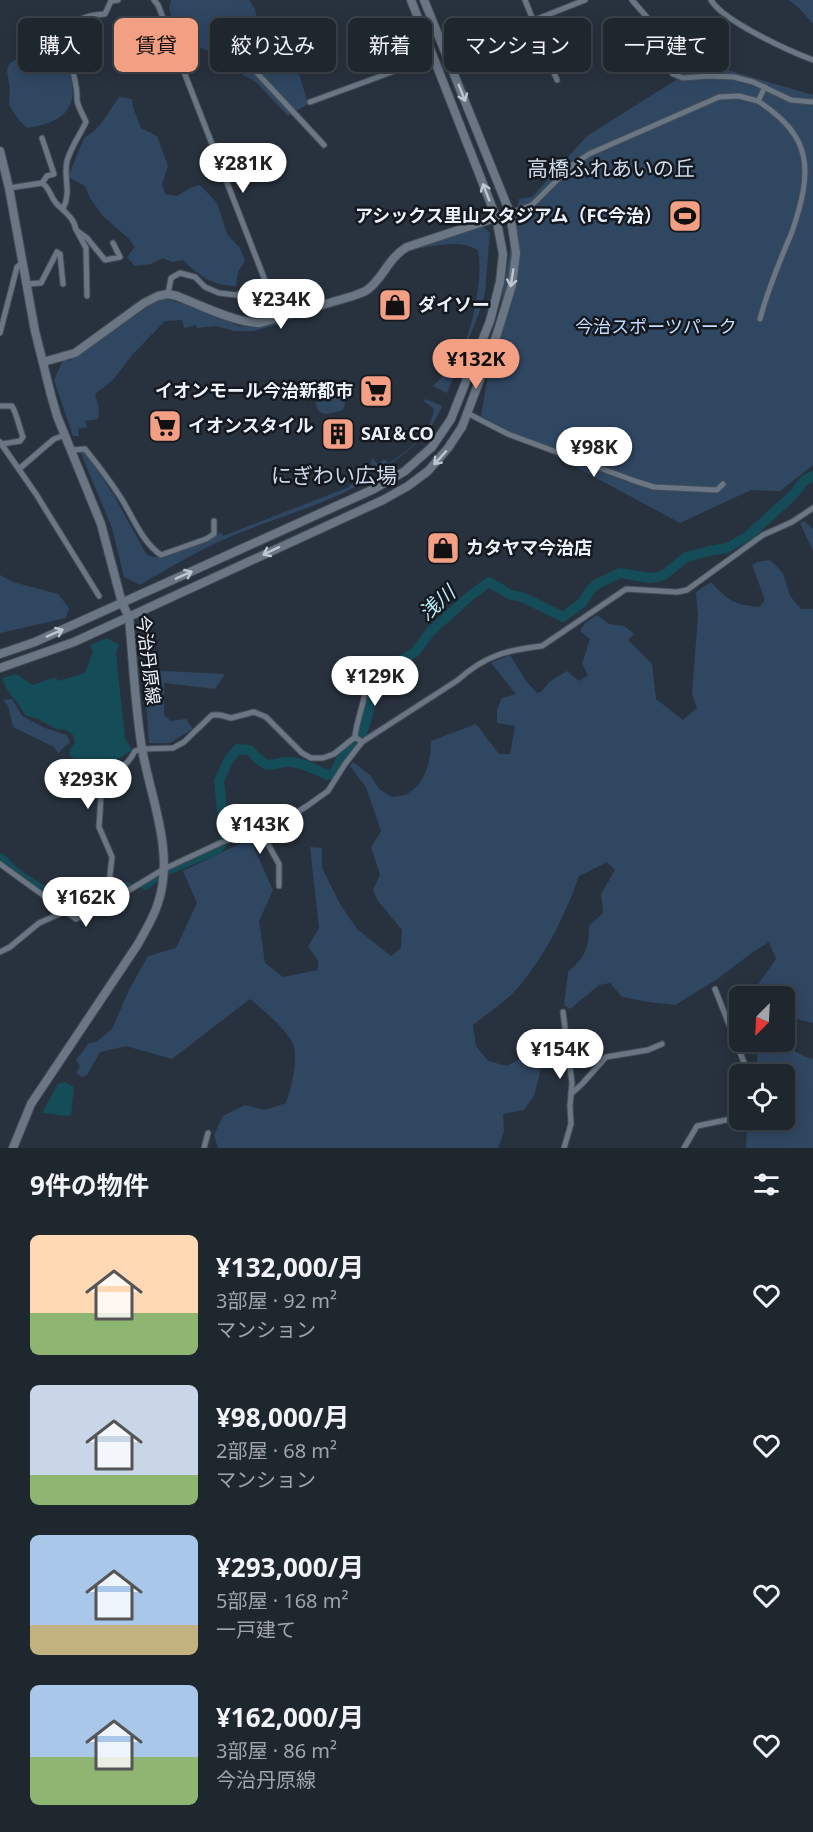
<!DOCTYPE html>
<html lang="ja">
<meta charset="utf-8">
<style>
body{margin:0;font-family:"Noto Sans","Noto Sans JP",sans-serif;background:#2b323a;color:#f1f3f6;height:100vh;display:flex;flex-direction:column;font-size:22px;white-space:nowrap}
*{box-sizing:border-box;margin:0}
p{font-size:20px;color:#a1a5aa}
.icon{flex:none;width:33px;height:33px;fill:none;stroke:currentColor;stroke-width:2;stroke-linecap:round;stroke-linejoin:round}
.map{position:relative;height:1148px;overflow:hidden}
.drawer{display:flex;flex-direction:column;background:#1e262e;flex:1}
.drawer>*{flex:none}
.banner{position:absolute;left:18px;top:18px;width:777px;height:54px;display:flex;gap:12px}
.needle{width:39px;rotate:204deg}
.controls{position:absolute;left:729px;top:986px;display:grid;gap:12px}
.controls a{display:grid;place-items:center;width:66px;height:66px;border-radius:9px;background:#1e262e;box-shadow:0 3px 15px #0003,0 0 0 2px #3c434a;font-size:30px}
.price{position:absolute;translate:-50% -51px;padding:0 14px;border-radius:21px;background:#fff;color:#222;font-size:20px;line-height:39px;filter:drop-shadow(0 2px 3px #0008)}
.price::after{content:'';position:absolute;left:50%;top:36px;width:18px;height:14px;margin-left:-9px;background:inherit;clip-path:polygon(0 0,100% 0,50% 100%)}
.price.selected{background:#f39f84;color:#111}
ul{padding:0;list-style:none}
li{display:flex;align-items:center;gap:18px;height:150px;padding:0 30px}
li span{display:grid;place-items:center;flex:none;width:168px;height:120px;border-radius:9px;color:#555}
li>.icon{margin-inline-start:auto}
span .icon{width:72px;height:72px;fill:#fffc;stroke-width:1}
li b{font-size:26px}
h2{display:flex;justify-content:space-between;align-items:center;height:72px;padding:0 30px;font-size:26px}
.pill{padding:0 21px;border-radius:9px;background:#1e262e;box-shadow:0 3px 15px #0003,0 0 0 2px #3c434a;font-size:21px;line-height:54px}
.pill.selected{background:#f39f84;color:#111}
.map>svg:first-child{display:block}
.green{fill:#304762}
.water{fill:#144c58}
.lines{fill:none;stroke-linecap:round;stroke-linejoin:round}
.river{stroke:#144c58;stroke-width:10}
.street-casing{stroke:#454e58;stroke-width:7}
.secondary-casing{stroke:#454e58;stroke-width:10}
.street{stroke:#6a7684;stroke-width:5}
.secondary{stroke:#6a7684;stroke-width:8}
.oneway{stroke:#bec7d1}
.labels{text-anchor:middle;stroke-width:5;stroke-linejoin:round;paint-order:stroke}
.poi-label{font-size:18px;font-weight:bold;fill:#ecf2fb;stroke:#15191f;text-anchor:start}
.park-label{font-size:18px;fill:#c3deff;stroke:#15191f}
.street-label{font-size:18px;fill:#ecf2fb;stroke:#15191f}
.water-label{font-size:20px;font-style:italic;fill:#b9ebf8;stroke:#15191f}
.quarter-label{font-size:21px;fill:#cddaea;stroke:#15191f}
</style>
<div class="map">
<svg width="813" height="1148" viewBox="0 0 813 1148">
<rect width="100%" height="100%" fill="#28323e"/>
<!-- green -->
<g class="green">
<polygon points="171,0 249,0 255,9 258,24 279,61 300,76 308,104 288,116 256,82 225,65 213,53 179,39 169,8"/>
<polygon points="789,0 813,0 813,24 801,10"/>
<path d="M76,17L69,33L64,57L58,70L70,74C80,110 61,123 27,128L19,120L9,105L10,89L7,71L9,64L47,39L64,18Z"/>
<polygon points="703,63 813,95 813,465 780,491 751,490 680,523 481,416 519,199 532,197 587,136"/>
<path d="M119,97L132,99L133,107L141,128L157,136L168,166L162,184L165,194L177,196L192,187L200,185L217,203L227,234L240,248L245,261L238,272L236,286C211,285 201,277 183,260L172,262L163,258L151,264L135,266L127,257L135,247L127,237L103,216L90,198L85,186L68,177L84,138L93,132L101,124Z"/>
<path d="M481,225L490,233L485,292L480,311L447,393L433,386L459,358L457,355C460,351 464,348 465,343C474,320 483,274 478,250C460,240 441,245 422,248L418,245Z"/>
<polygon points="156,299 169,300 181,303 239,326 253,327 279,321 280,324 253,331 234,331 216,326 197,328 196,325 184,328 182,320 165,321 132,355 113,380 95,394 99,409 98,419 85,421 87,427 78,429 79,436 73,436 54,380 64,358 69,361 86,351 122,322"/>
<path d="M341,395C346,401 346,403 343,410C331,413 317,420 316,402L330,396Z"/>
<path d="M426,399L442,406C428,440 405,453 377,474L371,463L372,458L378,465L384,459L389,463C410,450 430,434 434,409L424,401Z"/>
<path d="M80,451L85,452L113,494L144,550C147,555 150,557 156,557C170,558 208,539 221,532L223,536L349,487L360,474L364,482C324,505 281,516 239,533C204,547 172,566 140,585L124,577L112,528Z"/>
<polygon points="804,521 813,529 813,551 800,523"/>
<path d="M770,560L783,573L790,596L801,609H813V1023L785,1016L784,996H764L757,986L776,959L769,942L753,952L716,980L675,1005L648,1002L622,997L610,983L599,985L570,1009L564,1005L568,972C585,957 589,949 589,926L603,913L601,894L615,870L607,862L579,876C565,916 542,962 513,993C501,1005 486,1014 473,1025L476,1046L488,1061L507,1066L518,1060L524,1050L537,1047L543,1061L534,1096L524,1110L503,1114L504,1132L498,1148H218L214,1135L223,1116L245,1105L265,1110L286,1103C292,1085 297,1066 294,1047C291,1033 261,1008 250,999L172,1059L126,1046L100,1052L87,1075L82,1077L76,1073L80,1067L76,1060L89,1043L96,1042L112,1029L129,990L148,956L176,948L197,903L183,871L250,839L273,890L259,921L265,963L283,977L318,970V960L308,947L319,928L310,847L322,848V868L340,904L357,929L391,956L401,948L402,930L378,901L373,890L380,875L371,847L381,831L366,787L350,766L353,762L370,775L379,789L392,797C397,796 403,796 407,794C426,783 431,761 431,741L476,724L499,754H510L515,726L497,723V709L502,698L516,694L491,663L510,655L526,681L537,693L541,692L549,682L567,671L579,681L588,675L582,663L590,639L580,631L585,623L597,615L609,624L624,626L634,634L628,640L652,664L656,699L683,720L697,708L692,693L698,616L696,592L711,582C729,601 732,604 759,607L765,600L752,565L757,562Z"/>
<polygon points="0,575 13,582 58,594 69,608 66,618 0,633"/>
<polygon points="144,670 225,674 215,689 164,683 164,715 171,721 186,719 193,729 170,743 149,743"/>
<polygon points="12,699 22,716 45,728 67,735 70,742 58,753 54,747 13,727 8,706 3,700"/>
<path d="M785,1039C789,1050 802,1056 813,1059V1148H746L747,1127L740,1119H784V1074H758L756,1042L784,1041Z"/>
</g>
<!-- water -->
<g class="water">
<path d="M107,638L119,645L116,653L125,738L132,750L113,762L104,763L76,760L69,755L70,750L75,742L73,735L67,730L56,729L38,719L25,715C19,701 6,693 2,678L16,674L33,685L55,677L58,681L85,673L93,651L90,645Z"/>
<polygon points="65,1082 74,1087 71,1115 66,1116 42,1113 58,1084"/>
</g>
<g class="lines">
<!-- river -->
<g class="river">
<polyline points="0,858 17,874 77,913 81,912 98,900 127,887"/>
<path d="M170,869L218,849L225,838L219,781L229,759L238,749L250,750C273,778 271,757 296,763C308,765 316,770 327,775L335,773L343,754L361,736L367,718L371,701L372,678L415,652L431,631L471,595L489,582L509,594L524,598L563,617L582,603L591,589L597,584L620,573L649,578L657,577L664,575L686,557L709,551L727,548L748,536L793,495L805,480L813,476"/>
<polyline points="145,885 154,878"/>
</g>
<defs>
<g id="street">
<polyline points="154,0 158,5 266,283 236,295 219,293 205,287 195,277 180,273 171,278 168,294"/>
<polyline points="525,0 557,80"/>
<polyline points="632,0 652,23 668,33 672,40 667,65 673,74 683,78 709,76 734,77 753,82 791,100 813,102"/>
<path d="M711,0C723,21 789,51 813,60"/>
<polyline points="446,55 585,0"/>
<polyline points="257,73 324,145"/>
<path d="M758,101C813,137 813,170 792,232C780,260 768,289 760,319"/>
<polyline points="310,102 433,57"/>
<polyline points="42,183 47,176 54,174 42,138"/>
<path d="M9,188L42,183C50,188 50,196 56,203C64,212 74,217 76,230L87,238L105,260L120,257L113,243"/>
<path d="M63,209C72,190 63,179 67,161C71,147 80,135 86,122C83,115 78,107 77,100C77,95 77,90 76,86C73,68 61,30 82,19C88,15 98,15 105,14L111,1L118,0"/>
<polyline points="510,213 532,205 571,166 589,154 719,97 739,96 758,101 765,87"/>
<polyline points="77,231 86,248 87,296"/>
<polyline points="27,284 41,283 57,252 60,254 63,284"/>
<polyline points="0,333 17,267 22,263"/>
<path d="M0,406H12C17,414 19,427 23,437L20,441L2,444"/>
<polyline points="467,413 508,434 635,481 654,487 717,490 723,484"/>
<polyline points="0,442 36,494 99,596"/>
<path d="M71,450L85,449C98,465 110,481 121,498C133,517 142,542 161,555L206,539L214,534V521"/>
<polyline points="19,469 54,439 65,435"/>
<path d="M355,737C357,716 367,700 366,678"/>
<polyline points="267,828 264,837 279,864 279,886"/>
<path d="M0,864L76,919L108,903L164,869L220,843L253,831L273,827L307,806L328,791L345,764L362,742L458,680C484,656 507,650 542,646L626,589L677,592L687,590L763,535L792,522L813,508"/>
<path d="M108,903V892L112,857L99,827L102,781C115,767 124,772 135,751L142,749L173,748L184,742L212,715H220L231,718L254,712L266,717L302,753L311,758H323L334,754L355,737L362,742"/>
<polyline points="0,952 10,947 39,923 64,912"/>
<polyline points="715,989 747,1070 746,1074"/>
<polyline points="563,1012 572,1083 570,1106 571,1124 564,1148"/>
<polyline points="571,1094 582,1084 606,1057 648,1050 662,1044"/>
<polyline points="731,1119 745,1120"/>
<polyline points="204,1148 208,1133"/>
<polyline points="684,1148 697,1126 731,1119 740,1093"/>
</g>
<g id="secondary">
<path d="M0,151L9,188L35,331L51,395L57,416L101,524L122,603L129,617C133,661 135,706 142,749C151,799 175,853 158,903C154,917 145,931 138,944L31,1104L13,1148"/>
<path d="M43,362L75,353L144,303L158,296L168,294L177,296C200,305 236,323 260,323L353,296C357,294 363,293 367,290C383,279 388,258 407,247L510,213"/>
<polyline points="0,654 35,642 374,489 405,471 432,447 451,419 490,321 500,282 503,254 496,217 411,0"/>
<polyline points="0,668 74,642 383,500 408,486 428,471 448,448 462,427 497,334 512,285 516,253 510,213 424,0"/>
</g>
</defs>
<!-- street casing -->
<use href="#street" class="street-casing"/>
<!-- secondary casing -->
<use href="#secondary" class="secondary-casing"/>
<!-- street -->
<use href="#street" class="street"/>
<!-- secondary -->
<use href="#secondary" class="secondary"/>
</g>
<!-- one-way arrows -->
<defs><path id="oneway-shaft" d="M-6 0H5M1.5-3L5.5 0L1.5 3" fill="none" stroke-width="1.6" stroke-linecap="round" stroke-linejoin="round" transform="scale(1.5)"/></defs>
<g class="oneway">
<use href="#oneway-shaft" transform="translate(462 93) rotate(68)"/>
<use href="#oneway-shaft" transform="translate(486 192) rotate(-111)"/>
<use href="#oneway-shaft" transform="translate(512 278) rotate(99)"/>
<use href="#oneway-shaft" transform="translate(440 458) rotate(132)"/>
<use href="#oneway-shaft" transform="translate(271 551) rotate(155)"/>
<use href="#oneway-shaft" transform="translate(184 575) rotate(-24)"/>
<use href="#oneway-shaft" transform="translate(55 633) rotate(-24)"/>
</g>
<!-- icons -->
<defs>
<symbol id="stadium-square" viewBox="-11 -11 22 22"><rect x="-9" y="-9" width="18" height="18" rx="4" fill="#f39f84" stroke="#15191f"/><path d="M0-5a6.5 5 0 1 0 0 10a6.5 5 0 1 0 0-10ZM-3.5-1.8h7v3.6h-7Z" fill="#111"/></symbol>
<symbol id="shop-square" viewBox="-11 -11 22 22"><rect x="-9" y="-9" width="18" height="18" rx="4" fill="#f39f84" stroke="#15191f"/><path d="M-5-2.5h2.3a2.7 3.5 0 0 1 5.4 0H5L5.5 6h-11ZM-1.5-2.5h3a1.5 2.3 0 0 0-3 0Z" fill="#111"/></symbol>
<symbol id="supermarket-square" viewBox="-11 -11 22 22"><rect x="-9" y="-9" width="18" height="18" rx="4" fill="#f39f84" stroke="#15191f"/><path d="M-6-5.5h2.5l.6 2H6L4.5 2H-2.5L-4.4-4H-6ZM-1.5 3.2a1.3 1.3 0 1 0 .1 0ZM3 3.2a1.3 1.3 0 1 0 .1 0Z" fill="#111"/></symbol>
<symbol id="building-square" viewBox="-11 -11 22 22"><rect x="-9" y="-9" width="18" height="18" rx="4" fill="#f39f84" stroke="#15191f"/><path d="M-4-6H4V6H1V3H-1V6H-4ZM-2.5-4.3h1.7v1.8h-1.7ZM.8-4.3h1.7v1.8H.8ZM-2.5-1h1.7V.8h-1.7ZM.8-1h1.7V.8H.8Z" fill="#111"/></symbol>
</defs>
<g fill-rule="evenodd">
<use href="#stadium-square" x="666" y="197" width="38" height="38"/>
<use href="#shop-square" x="376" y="286" width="38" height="38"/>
<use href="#supermarket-square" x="357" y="372" width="38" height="38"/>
<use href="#supermarket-square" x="146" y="407" width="38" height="38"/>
<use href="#building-square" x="319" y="415" width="38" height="38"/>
<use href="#shop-square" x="424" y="529" width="38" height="38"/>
</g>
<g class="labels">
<!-- poi labels -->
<g class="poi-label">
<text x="662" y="222" text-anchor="end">アシックス里山スタジアム（FC今治）</text>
<text x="418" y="311">ダイソー</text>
<text x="353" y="397" text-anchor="end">イオンモール今治新都市</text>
<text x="188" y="432">イオンスタイル</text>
<text x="361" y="440">SAI＆CO</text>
<text x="466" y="554">カタヤマ今治店</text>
</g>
<!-- park labels -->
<g class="park-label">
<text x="656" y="333">今治スポーツパーク</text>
</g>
<!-- street labels -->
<g class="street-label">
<text transform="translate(148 660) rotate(83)" y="6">今治丹原線</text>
</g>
<!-- water labels -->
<g class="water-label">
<text transform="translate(437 603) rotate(-41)" y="7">浅川</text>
</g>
<!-- quarter labels -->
<g class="quarter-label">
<text x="611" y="176">高橋ふれあいの丘</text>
<text x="334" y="483">にぎわい広場</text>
</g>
</g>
</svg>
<div class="controls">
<a><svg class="needle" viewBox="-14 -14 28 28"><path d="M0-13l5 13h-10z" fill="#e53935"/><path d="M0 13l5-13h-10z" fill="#a1a5aa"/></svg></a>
<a><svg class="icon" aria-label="locate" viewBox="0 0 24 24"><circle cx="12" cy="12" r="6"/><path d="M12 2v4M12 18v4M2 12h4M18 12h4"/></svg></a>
</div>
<b class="price" style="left:243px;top:194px">¥281K</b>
<b class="price" style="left:281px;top:330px">¥234K</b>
<b class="price selected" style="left:476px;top:390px">¥132K</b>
<b class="price" style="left:594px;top:478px">¥98K</b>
<b class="price" style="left:375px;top:707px">¥129K</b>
<b class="price" style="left:88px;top:810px">¥293K</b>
<b class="price" style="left:260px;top:855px">¥143K</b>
<b class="price" style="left:86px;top:928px">¥162K</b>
<b class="price" style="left:560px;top:1080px">¥154K</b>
<div class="banner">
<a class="pill">購入</a>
<a class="pill selected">賃貸</a>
<a class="pill">絞り込み</a>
<a class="pill">新着</a>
<a class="pill">マンション</a>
<a class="pill">一戸建て</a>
</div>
</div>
<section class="drawer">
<h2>9件の物件<svg class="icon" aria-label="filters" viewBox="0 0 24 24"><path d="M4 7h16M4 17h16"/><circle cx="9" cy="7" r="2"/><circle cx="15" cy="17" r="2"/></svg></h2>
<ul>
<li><span style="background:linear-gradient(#ffd9b3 65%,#8fb573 0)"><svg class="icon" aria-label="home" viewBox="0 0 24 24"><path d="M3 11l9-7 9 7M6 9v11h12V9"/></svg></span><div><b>¥132,000/月</b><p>3部屋 · 92 m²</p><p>マンション</p></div><svg class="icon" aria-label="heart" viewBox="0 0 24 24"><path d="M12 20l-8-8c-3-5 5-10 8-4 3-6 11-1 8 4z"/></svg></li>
<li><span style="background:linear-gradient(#c9d6e8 75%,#8fb573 0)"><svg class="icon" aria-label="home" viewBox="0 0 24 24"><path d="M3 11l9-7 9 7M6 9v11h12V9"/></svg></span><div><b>¥98,000/月</b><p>2部屋 · 68 m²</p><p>マンション</p></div><svg class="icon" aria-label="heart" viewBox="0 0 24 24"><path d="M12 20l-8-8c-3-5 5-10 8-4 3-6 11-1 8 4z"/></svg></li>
<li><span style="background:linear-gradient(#a9c7e8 75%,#c2b280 0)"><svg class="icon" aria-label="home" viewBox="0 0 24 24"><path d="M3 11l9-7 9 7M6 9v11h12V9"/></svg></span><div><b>¥293,000/月</b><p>5部屋 · 168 m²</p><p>一戸建て</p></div><svg class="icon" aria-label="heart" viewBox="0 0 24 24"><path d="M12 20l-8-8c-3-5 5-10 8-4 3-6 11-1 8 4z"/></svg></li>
<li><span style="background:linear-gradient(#a9c7e8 60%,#8fb573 0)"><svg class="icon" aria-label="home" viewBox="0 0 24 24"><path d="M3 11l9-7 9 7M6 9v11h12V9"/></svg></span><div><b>¥162,000/月</b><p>3部屋 · 86 m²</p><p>今治丹原線</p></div><svg class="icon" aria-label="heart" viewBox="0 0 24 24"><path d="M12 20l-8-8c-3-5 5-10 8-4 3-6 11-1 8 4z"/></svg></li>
</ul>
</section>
